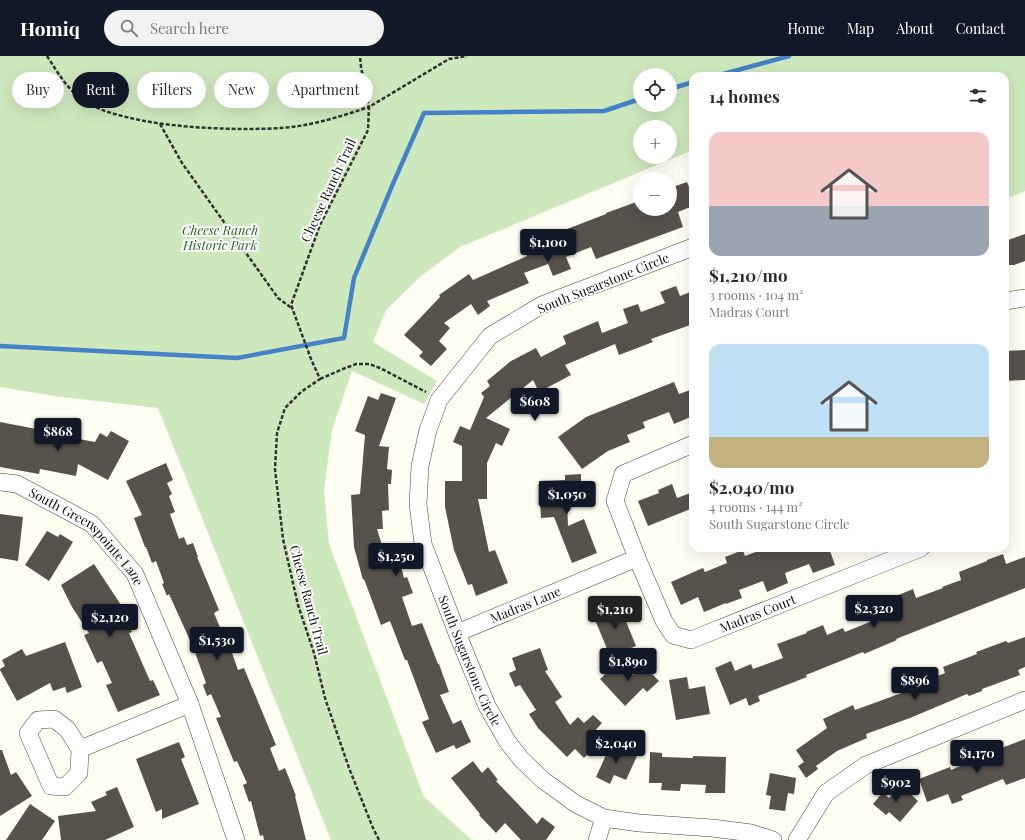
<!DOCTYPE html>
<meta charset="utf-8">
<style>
body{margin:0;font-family:"Playfair Display",serif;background:#f2f2f3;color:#2b2b33;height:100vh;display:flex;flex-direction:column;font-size:15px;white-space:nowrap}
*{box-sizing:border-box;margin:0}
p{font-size:13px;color:#7c7c81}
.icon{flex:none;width:22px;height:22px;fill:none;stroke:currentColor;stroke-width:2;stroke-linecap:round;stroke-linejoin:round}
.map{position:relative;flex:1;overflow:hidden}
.details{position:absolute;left:689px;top:16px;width:320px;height:480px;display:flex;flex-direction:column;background:#fff;border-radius:12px;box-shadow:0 4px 16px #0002}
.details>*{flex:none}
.hud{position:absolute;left:12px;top:16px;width:380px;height:36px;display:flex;gap:8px}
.controls{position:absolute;left:633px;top:12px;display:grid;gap:8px}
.controls a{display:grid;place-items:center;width:44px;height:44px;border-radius:50%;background:#fff;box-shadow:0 4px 16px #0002;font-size:20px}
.price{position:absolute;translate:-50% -34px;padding:0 9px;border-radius:4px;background:#111827;color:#fff;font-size:13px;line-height:26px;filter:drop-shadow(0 1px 2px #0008)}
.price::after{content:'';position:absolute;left:50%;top:24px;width:12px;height:9px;margin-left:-6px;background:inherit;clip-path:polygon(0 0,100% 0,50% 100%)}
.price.current{background:#222;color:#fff}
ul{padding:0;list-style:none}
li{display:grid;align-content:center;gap:8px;height:212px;padding:0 20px}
li span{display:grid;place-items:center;height:124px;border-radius:12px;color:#555}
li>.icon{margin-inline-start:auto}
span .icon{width:72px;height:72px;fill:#fffc;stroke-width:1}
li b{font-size:17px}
h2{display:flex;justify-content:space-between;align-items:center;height:48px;padding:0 20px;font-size:17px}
.pill{padding:0 14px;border-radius:18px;background:#fff;box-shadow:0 4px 16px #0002;font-size:14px;line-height:36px}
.pill.current{background:#111827;color:#fff}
header{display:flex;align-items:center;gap:24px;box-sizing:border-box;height:56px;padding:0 20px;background:#111827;color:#fff}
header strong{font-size:19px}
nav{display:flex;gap:22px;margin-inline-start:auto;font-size:14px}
.search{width:280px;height:36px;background:#f2f2f3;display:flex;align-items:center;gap:10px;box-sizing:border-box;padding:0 14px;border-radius:22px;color:#7c7c81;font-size:15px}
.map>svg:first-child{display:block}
.green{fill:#cee8be;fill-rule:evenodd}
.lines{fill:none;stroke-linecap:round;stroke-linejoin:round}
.stream{stroke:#4581c6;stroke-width:4.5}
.building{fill:#58524d}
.minor-casing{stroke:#434343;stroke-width:18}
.path{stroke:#323232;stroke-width:2.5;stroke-dasharray:4 2;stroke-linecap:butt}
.minor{stroke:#fff;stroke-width:17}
.labels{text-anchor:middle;stroke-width:4;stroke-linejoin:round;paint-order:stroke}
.street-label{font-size:13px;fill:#101010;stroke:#fff}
.park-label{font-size:13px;font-style:italic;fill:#286523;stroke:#fff}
</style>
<header>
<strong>Homiq</strong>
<div class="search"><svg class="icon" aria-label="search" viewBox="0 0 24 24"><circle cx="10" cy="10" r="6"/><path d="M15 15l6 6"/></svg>Search here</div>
<nav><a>Home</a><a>Map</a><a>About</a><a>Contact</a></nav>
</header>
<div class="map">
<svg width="1025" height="784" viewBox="0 0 1025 784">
<rect width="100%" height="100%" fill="#fefef3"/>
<!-- green -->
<path class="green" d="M0,0H1025V135L1008,142L1005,141V20H693V94L460,191L421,220L386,254L373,286L437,325L424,348L352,315L332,374L324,434L329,488L424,741L472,784H331L158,352L54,340L0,331ZM640,19H670V49H640ZM640,71H670V101H640Z"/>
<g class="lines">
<!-- stream -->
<g class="stream">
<polyline points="716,20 789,0"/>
<polyline points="670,33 693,26"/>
<polyline points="0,290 237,302 344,282 354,222 392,130 424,57 604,55 640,43"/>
</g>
</g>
<!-- building -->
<g class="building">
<polygon points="687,126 693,141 693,150 678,156 683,171 596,203 591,191 566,201 571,213 553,220 548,208 524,217 529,227 487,245 490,250 478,259 471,248 444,267 450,272 439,285 447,293 431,310 419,300 423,296 404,279 440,241 439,239 469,218 473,224 527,200 523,190 606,158 606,157 639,145 640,153 670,153 670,132"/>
<polygon points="1025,178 1025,205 1014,209 1005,209 1005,185"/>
<polygon points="676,230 680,240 693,235 693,268 651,283 653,286 619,299 615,288 565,309 571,319 539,336 533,324 486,362 510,373 502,390 496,387 487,407 487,443 478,443 489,496 495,494 508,527 476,540 472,528 468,529 454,494 445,451 445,425 462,425 462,390 453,386 460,370 470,374 484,341 481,337 490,330 487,325 511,305 536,292 541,301 566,288 563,280 598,265 602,277 628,267 623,253 638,248 641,256 665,247 660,236"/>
<polygon points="1025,294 1025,324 1005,325 1005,295"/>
<polygon points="674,326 679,338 693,333 693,360 674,368 669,356 643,366 645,372 627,379 630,386 608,395 582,413 558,381 586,361"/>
<polygon points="381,337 396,342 379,390 389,391 387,413 392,414 391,428 388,428 389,454 382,455 383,473 377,473 386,502 398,499 404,522 407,521 413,537 402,541 412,570 422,567 438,608 439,608 449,636 440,639 453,668 461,664 471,686 456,693 454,689 436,697 422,666 429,663 407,604 405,604 390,565 381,569 364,523 363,524 354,491 351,439 360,438 365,379 355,375 368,340 378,344"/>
<polygon points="0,366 47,375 47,377 95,386 100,377 107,381 111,375 129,385 108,424 78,408 76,420 40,413 39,418 0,411"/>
<polygon points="166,407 173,424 167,427 172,438 169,440 175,456 170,458 179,483 184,481 187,489 193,487 198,501 197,501 219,554 214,557 224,581 230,579 234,590 230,591 238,614 244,612 276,689 270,692 279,715 285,712 296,740 295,740 306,784 264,784 263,779 260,780 251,745 249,746 243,729 247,727 237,705 234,706 216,662 221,661 211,638 207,640 203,629 206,627 193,591 169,538 167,540 162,528 164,527 156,505 152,507 146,491 145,491 134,462 142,459 126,425"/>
<polygon points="581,418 581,441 567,441 568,470 584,463 597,497 572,507 554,461 541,462 539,425 565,424 565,419"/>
<polygon points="672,428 677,442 693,436 693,452 648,470 638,445 659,437 658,434"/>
<polygon points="0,458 23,461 18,505 0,502"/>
<polygon points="47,475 58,481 60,478 73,486 49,525 25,509"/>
<polygon points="766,492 829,492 835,509 813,517 809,508 785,517 788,527 767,536 763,525 739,534 742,542 726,548 726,547 704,556 698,541 681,549 671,526 703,512 705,516 727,507 725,501 743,494 745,500"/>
<polygon points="1003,498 1006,508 1025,501 1025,532 896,583 897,584 864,598 863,596 806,619 807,621 758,640 760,645 749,650 746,642 730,649 715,612 731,605 735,615 751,608 753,613 783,602 777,588 807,577 806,576 823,569 827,579 843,572 845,576 872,565 867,552 913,533 916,542 943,532 942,531 961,524 959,516 987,505 987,504"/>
<polygon points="94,508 121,549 132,576 129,577 150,625 153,624 160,639 118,656 106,629 112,627 102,605 97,607 84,579 89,577 72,551 61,529"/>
<polygon points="619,548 636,590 610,600 593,559"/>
<polygon points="1025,581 1025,611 1018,614 1020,619 982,633 982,635 969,640 967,638 910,662 866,678 867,682 837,695 816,710 818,713 806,722 798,710 804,706 796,694 827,672 823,663 853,649 855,654 910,634 909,632 945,617 943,611 977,598 976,596 1006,585 1008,587"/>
<polygon points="65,586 82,631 67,637 65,631 53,635 50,627 17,645 0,614 0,613 5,610 2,604 22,593 26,600"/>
<polygon points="540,592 548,614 545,615 562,641 555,646 570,669 578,661 584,667 593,659 602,667 591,679 602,684 584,702 575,693 567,701 538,672 529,658 536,654 520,629 515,631 509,617 516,614 512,602"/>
<polygon points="619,605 633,619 643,609 659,625 647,636 643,632 625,650 600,623"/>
<polygon points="687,621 689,633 705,630 710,658 676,664 669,624"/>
<polygon points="1025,683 1025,722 1006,729 1003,723 961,740 963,744 952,748 948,738 927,746 919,723 950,711 951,714 1004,691"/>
<polygon points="179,686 185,701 181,703 199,748 162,763 162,753 156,756 136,703"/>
<polygon points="611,688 637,700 626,724 614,719 610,728 596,721"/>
<polygon points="0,694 2,694 11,719 16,716 32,740 0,760"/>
<polygon points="650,696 662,697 662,701 693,702 693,700 726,701 725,737 705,737 706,729 681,728 680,735 661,734 662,727 649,727"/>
<polygon points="473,705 482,717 488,711 498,724 496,725 537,768 542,761 555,771 546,784 521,784 505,767 496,777 479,759 480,758 451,722"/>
<polygon points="770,717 796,722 794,738 788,737 785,755 769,753 771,740 766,739"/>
<polygon points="901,729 918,745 900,766 889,756 886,759 873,748 883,736 889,742"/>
<polygon points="117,731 134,771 105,784 61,784 58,760 96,755 91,746 107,739 105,736"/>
<polygon points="30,748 55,765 42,784 6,784"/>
</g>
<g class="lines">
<defs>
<g id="minor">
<path id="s1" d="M693,191L542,249L490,280L439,344L428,374L420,410L418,448L423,488L457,577L487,650L507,685L521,703L543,724L576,748L604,762L639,767L712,772L751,777L773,784"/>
<polyline points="1005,245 1025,242"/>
<path id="s2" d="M693,388L623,418L615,445L637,502L664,565L673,579L691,584L921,492"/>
<path id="s3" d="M0,426L17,428L92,468L135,518L190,648L236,784"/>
<path id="s4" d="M457,577L637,502"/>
<polyline points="80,693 79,717 65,731 51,730 28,677 38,664 54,663 67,673 80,693 190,648"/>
<polyline points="597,784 604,762"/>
<polyline points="797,784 826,737 866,709 1025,644"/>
</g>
</defs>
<!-- minor casing -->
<use href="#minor" class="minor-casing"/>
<!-- path -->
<g class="path">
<path d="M47,0C57,15 66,32 81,42C89,48 99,53 108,56C149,69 195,72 238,73C260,73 283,73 305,69C326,65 348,58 369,51L361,11L360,0"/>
<polyline points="160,68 182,107 278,242 293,253"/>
<polyline points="320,323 343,313 356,308 369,308 380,312 426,336"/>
<polyline points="379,784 373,772 349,712 325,642 314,597 298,549 283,483 275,413 277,377 285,352 301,336 320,323 311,303 291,249 320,169 368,74 369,51 449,3 467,0"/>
</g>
<!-- minor -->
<use href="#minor" class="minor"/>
</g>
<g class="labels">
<!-- street labels -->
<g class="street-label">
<text transform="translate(328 134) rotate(-65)" y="5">Cheese Ranch Trail</text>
<text transform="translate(603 227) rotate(-22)" y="5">South Sugarstone Circle</text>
<text dy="5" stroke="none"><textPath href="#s3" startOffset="106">South Greenspointe Lane</textPath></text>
<text transform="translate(309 544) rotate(75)" y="5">Cheese Ranch Trail</text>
<text dy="5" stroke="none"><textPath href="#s4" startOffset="74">Madras Lane</textPath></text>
<text dy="5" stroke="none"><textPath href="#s2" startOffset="341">Madras Court</textPath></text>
<text dy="5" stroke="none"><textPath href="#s1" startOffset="577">South Sugarstone Circle</textPath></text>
</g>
<!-- park labels -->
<g class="park-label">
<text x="220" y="179">Cheese Ranch<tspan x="220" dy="15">Historic Park</tspan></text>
</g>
</g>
</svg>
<div class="controls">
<a><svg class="icon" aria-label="locate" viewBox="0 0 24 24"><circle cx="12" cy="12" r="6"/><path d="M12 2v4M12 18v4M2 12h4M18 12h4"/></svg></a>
<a>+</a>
<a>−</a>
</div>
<b class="price" style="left:548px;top:207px">$1,100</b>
<b class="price" style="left:535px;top:366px">$608</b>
<b class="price" style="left:58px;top:396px">$868</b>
<b class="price" style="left:567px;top:459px">$1,050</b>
<b class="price" style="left:396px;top:521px">$1,250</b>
<b class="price" style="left:874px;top:573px">$2,320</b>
<b class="price current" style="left:615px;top:574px">$1,210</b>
<b class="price" style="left:110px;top:582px">$2,120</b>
<b class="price" style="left:217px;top:605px">$1,530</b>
<b class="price" style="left:628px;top:626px">$1,890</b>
<b class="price" style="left:915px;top:645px">$896</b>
<b class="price" style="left:616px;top:708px">$2,040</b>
<b class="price" style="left:977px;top:718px">$1,170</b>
<b class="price" style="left:896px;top:747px">$902</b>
<div class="hud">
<a class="pill">Buy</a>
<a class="pill current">Rent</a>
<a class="pill">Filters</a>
<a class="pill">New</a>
<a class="pill">Apartment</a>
</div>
<section class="details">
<h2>14 homes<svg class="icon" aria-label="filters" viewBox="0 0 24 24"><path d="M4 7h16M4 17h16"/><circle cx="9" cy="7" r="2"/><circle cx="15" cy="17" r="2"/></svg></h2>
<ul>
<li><span style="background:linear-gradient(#f6c9c9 60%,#9aa5b1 0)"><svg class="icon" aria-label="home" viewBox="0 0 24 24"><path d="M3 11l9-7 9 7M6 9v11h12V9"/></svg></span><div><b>$1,210/mo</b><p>3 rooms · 104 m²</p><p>Madras Court</p></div></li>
<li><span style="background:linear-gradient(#bfe0f5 75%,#c2b280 0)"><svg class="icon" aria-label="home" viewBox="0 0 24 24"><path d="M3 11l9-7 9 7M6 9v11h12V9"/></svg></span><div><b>$2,040/mo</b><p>4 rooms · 144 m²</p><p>South Sugarstone Circle</p></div></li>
</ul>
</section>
</div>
